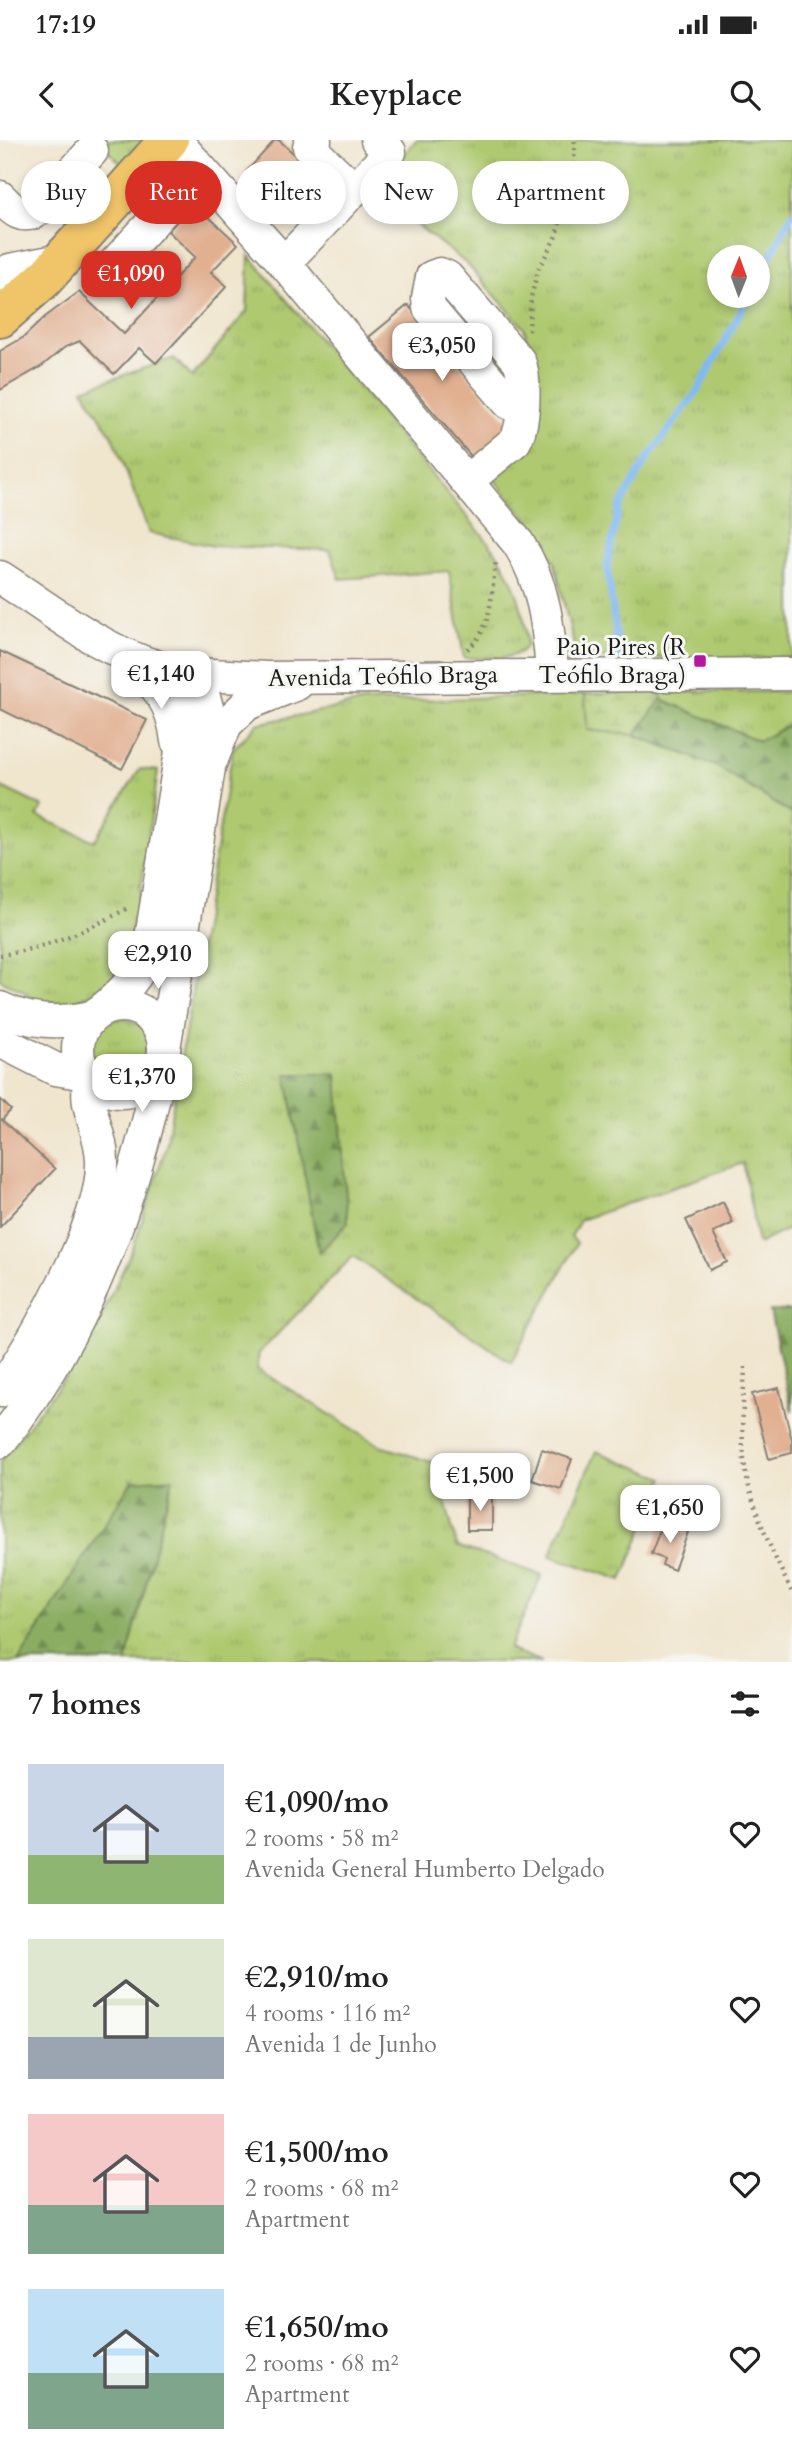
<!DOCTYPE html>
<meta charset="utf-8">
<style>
body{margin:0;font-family:Cardo,serif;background:#f2f2f2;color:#222;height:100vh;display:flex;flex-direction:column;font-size:26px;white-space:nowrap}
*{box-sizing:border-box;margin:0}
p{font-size:23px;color:#767676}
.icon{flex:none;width:38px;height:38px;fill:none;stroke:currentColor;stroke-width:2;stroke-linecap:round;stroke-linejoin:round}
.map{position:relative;height:1522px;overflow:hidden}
.panel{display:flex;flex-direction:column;background:#fff;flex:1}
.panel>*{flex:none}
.top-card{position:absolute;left:21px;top:21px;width:751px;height:63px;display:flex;gap:14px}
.needle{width:46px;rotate:1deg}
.buttons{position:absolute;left:707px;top:105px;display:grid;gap:14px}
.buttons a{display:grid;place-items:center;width:63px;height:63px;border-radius:50%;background:#fff;box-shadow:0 4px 10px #0003;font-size:35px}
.price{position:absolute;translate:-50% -60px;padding:0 16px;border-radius:14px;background:#fff;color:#222;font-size:23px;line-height:46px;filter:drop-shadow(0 2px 4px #0008)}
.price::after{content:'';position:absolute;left:50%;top:42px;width:21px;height:16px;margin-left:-10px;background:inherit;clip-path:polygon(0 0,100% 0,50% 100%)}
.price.active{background:#d93025;color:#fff}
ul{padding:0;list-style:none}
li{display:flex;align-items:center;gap:21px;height:175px;padding:0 28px}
li span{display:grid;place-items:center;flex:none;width:196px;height:140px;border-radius:0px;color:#555}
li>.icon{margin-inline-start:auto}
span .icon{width:84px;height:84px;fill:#fffc;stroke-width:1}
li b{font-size:30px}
h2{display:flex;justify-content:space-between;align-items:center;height:84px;padding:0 28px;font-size:30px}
.pill{padding:0 24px;border-radius:32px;background:#fff;box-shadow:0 4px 10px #0003;font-size:24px;line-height:63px}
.pill.active{background:#d93025;color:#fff}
.status{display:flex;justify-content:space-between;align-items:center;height:49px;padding:0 35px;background:#fff;direction:ltr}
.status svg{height:19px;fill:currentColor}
header{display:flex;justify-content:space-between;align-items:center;height:91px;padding:0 28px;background:#fff;font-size:32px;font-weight:700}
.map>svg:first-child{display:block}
.grass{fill:url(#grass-tufts);stroke:#657246;stroke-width:2;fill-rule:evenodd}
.forest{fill:url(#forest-firs);stroke:#53643f;stroke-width:2}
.wetland{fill:url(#wetland-marsh);stroke:#657246;stroke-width:2}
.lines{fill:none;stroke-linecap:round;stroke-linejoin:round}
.stream{stroke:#82b9f2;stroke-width:7}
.building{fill:#e1b091}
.minor-casing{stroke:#868074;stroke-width:35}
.major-casing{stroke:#868074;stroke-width:42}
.path{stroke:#868074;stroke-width:4.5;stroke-dasharray:2 5;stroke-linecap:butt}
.minor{stroke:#fff;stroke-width:32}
.major{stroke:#f0c469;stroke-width:38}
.poi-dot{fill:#b5179e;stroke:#f6f6f2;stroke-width:2.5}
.labels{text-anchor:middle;stroke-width:6;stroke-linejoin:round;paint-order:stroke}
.poi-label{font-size:24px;fill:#1c1c1c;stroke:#f6f6f2;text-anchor:end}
.street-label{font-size:24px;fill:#1c1c1c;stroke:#f6f6f2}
</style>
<div class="status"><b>17:19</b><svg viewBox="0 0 49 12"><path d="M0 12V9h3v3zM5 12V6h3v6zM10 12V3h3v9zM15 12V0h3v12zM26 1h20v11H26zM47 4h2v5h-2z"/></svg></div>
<header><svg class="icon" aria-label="back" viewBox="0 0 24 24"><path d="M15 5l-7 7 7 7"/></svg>Keyplace<svg class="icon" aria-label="search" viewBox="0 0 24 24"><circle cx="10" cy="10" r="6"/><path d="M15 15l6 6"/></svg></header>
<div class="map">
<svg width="792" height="1522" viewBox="0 0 792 1522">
<defs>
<pattern id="grass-tufts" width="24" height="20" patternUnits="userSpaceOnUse" patternTransform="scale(1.75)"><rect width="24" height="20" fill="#aec970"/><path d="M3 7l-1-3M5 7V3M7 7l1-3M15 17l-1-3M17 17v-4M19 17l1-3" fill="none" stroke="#95ac60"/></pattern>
<pattern id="forest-firs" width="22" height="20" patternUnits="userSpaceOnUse" patternTransform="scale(1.75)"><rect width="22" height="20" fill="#8aad62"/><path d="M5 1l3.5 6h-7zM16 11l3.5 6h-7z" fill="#708c50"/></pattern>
<pattern id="wetland-marsh" width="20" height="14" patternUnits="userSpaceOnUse" patternTransform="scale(1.75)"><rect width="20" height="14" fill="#aec970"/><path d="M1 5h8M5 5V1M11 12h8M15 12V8" fill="none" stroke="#95ac60"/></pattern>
</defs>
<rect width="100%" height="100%" fill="#f6f6f2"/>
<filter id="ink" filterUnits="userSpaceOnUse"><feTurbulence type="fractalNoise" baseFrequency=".0143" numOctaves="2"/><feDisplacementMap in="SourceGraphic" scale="14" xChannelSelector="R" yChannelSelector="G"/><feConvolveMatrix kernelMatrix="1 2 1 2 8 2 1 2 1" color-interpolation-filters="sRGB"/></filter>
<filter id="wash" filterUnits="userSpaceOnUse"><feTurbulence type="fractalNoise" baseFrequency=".00686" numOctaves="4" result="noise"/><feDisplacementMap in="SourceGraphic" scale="28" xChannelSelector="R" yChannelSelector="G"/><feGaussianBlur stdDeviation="1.57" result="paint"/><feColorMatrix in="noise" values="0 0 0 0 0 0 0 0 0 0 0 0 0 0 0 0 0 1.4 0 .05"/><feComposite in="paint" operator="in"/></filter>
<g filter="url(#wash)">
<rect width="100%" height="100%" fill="#f0e5cd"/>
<!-- grass -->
<g class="grass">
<polygon points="96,0 145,0 123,25"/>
<path d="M416,0H792V518H602L590,517L575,509L554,421L533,386L492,337L531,303L537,283L535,231L524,188L468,125L373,50ZM719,117H758V156H719Z"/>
<path d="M249,115L494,409C514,438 525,470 527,505C517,523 483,517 464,518L449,431L340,439L330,410L214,406L149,393L114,299L83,249L174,218L192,237L247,171Z"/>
<polygon points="660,551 792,552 792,583 759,601 661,559"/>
<polygon points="585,554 587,590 635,595 716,626 792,674 792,1087 758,1104 743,1023 580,1080 571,1097 577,1103 511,1222 353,1116 259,1213 257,1229 381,1306 435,1323 457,1406 542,1435 509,1509 542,1522 126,1522 132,1341 18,1522 0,1522 0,1322 86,1210 133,1108 166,1007 233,609 257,584 364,562"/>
<polygon points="140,629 158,631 139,761 121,830 99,850 69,865 33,860 22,850 0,840 0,646 43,667 37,676 94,701"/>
<circle cx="121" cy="909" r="30"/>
<polygon points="596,1311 664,1338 622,1440 550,1416"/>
</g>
<!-- forest -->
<g class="forest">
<polygon points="661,559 759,601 792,583 792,674 716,626 635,595"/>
<polygon points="286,934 337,934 348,1083 319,1113"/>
<polygon points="770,1171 792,1171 792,1271"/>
<polygon points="173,1338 126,1522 18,1522 132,1341"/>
</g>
<!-- wetland -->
<polygon class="wetland" points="660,551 661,559 635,595 587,590 585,554"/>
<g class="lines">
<!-- stream -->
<g class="stream">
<polyline points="758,139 792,75"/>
<polyline points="619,518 607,425 619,368 645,322 698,250 749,156"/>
</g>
</g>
<g id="blocks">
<!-- building -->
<g class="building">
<polygon points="275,0 279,0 321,39 290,73 246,32"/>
<polygon points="194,63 238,104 211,132 227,146 156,223 139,208 114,234 80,201 65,207 42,226 0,250 0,211 24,197 45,177 79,152 124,194 195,117 168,91"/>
<polygon points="408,165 514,289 476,322 369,197"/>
<polygon points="0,511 147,580 122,629 0,569"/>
<polygon points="0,959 11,970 2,980 55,1029 0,1087"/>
<polygon points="723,1062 733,1083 713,1093 727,1122 710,1130 686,1080"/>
<polygon points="779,1248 792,1300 792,1313 769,1319 752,1254"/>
<polygon points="542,1309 572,1319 561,1349 532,1340"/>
<rect x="467" y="1356" width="25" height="34"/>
<polygon points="663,1382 688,1392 674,1430 662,1425 664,1419 651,1414"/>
</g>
</g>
</g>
<g filter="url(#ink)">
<use href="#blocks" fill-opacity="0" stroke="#868074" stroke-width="2"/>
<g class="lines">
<defs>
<g id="minor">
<path d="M175,0L284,123L518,403C544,443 549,488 552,534"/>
<polyline points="315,0 309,7 354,49"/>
<path d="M0,57C12,69 20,80 37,71L92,11"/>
<polyline points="284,123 390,12 377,0"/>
<polyline points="0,136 10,130 61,120"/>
<polyline points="101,138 201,30"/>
<path d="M467,341L515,301C525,285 526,237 519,221L447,137L440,134L432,137L428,158L429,168L509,263L522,268"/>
<path d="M0,437C50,469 101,511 159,527C194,536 230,536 266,538L792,534"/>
<path d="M128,519C156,545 173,561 177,601"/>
<polyline points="212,619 226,584 247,564 297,544"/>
<circle cx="121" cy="909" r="43"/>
<path d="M0,868C31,883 58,884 92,877"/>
<path d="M102,870C123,852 139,837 149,810L190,556L197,536"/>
<polyline points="0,901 55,929 86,934"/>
<polyline points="164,909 209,628 209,575 198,535"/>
<path d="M0,1251C35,1200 104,1083 102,1021C102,1001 93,983 89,963C87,955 89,945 89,936"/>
<path d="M0,1302C89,1188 133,1060 162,921"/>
</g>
<polyline id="major" points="0,178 44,139 169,0"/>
</defs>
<!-- minor casing -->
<use href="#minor" class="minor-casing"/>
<!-- major casing -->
<use href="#major" class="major-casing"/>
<!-- path -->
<g class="path">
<polyline points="529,191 531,157 539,128 555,98 573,43 575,0"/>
<path d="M467,509C493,491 491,451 496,422"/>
<path d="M0,815C41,810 94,788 129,767"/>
<path d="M745,1227C743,1265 739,1310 749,1347C759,1383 775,1419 792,1452"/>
</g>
<!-- minor -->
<use href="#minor" class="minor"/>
<!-- major -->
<use href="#major" class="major"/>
</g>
</g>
<!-- markers -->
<rect class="poi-dot" x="693" y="514" width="14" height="14" rx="3.5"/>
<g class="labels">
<!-- poi labels -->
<g class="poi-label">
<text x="686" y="515">Paio Pires (R<tspan x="686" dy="28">Teófilo Braga)</tspan></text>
</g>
<!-- street labels -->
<g class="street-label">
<text transform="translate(383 536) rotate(-1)" y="8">Avenida Teófilo Braga</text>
</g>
</g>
</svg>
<div class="buttons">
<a><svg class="needle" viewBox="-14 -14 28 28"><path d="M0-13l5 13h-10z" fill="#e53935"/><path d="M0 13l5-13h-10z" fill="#767676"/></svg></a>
</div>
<b class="price active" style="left:131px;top:171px">€1,090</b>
<b class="price" style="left:442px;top:243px">€3,050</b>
<b class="price" style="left:161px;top:571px">€1,140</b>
<b class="price" style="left:158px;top:851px">€2,910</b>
<b class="price" style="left:142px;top:974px">€1,370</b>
<b class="price" style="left:480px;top:1373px">€1,500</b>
<b class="price" style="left:670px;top:1405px">€1,650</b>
<div class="top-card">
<a class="pill">Buy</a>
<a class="pill active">Rent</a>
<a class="pill">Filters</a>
<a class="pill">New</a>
<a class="pill">Apartment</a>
</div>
</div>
<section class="panel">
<h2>7 homes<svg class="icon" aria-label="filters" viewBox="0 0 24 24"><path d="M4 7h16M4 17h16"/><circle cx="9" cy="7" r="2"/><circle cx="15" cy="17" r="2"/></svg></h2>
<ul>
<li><span style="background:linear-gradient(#c9d6e8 65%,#8fb573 0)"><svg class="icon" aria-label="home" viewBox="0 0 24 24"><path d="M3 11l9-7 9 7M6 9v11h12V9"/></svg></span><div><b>€1,090/mo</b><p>2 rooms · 58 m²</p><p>Avenida General Humberto Delgado</p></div><svg class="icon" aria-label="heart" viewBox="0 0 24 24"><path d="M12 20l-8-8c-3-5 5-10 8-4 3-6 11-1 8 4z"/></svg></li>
<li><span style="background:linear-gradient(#dfe7d0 70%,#9aa5b1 0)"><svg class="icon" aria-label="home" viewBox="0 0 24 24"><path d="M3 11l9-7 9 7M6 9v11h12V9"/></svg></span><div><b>€2,910/mo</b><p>4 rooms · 116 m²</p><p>Avenida 1 de Junho</p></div><svg class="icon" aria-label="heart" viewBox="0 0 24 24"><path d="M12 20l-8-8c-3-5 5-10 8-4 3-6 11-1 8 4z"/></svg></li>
<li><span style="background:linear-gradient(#f6c9c9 65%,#7fa58c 0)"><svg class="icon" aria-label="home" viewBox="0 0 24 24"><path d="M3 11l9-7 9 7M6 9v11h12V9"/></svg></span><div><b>€1,500/mo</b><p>2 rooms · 68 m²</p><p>Apartment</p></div><svg class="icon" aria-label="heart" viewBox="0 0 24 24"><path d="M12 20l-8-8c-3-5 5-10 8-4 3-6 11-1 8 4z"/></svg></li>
<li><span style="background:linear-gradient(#bfe0f5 60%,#7fa58c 0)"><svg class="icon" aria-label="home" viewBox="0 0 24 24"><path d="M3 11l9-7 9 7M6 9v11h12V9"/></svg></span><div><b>€1,650/mo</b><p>2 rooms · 68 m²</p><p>Apartment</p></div><svg class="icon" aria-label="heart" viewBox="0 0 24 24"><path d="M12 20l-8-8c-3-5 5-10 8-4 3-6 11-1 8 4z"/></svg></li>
</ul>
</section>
